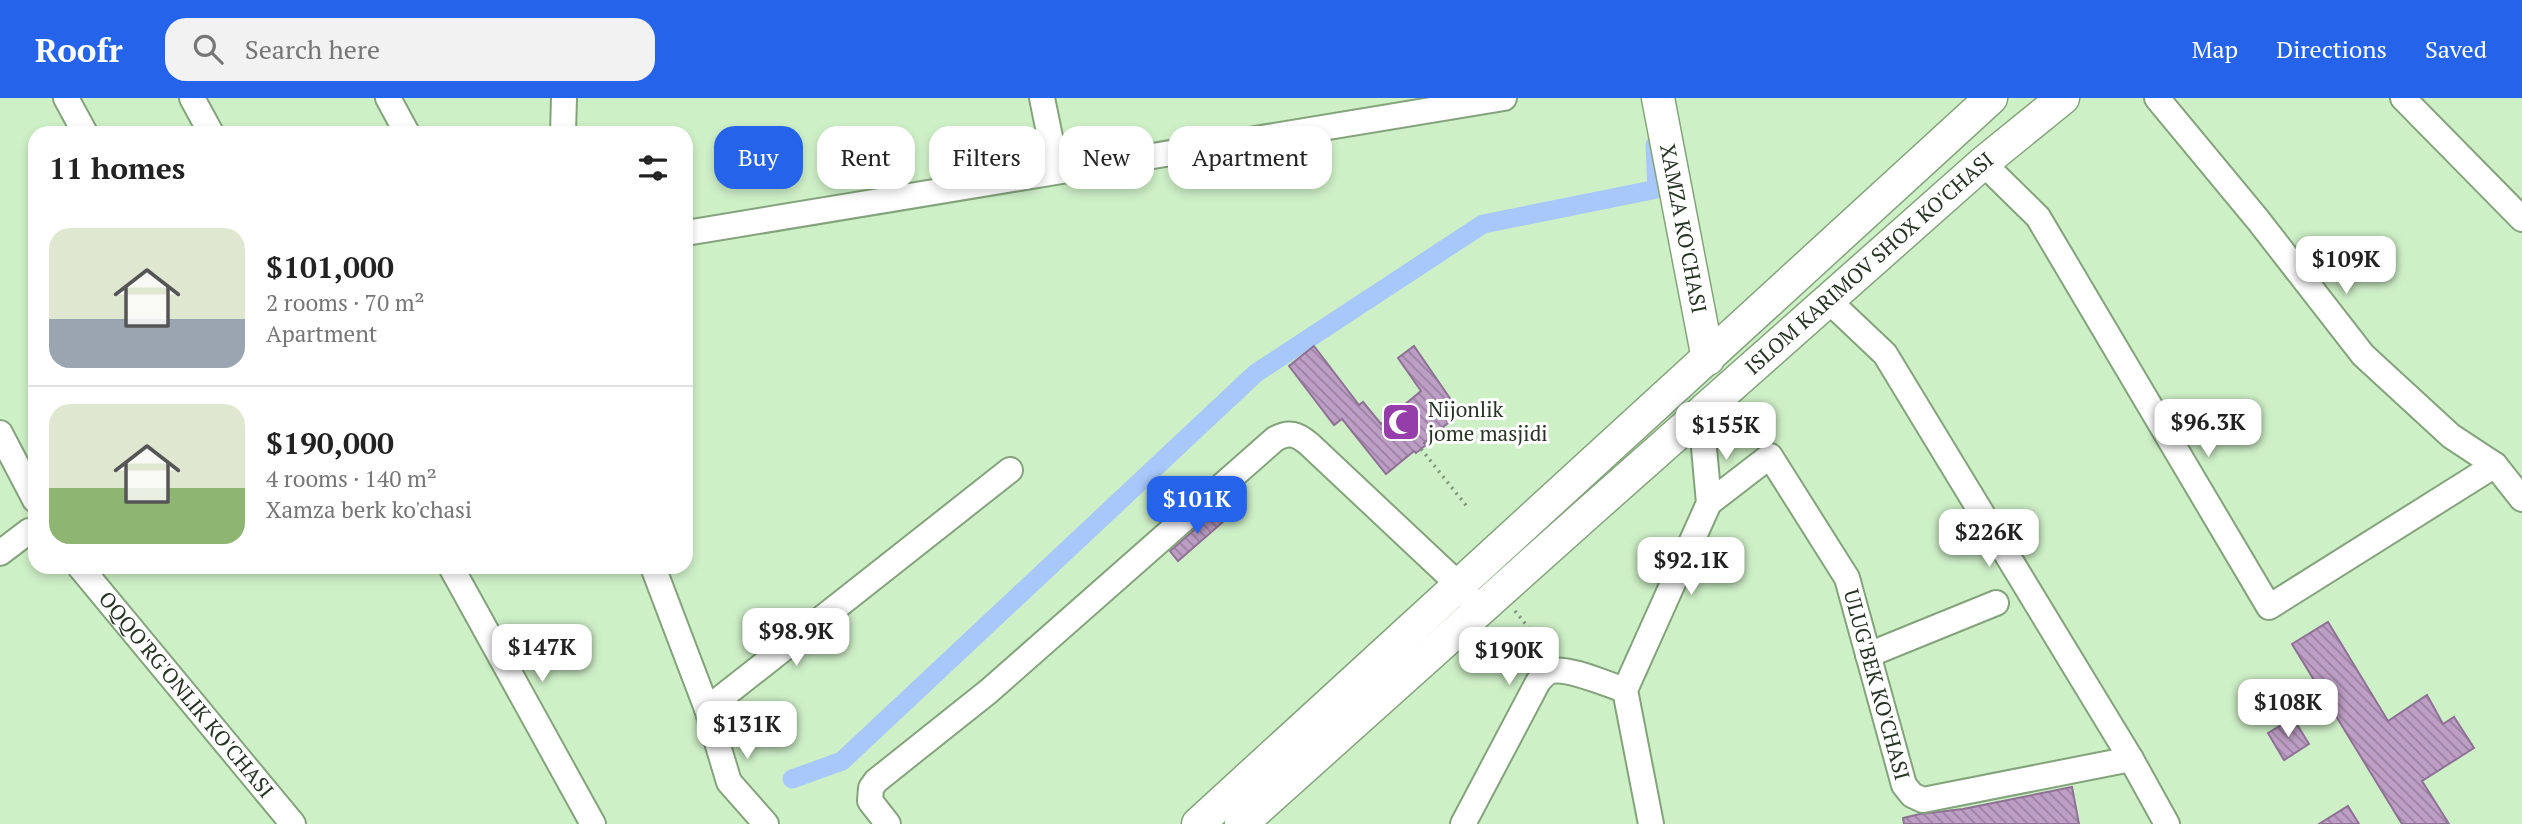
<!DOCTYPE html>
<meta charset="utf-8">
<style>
body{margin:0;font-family:"PT Serif",serif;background:#f2f2f2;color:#222;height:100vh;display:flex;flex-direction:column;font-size:26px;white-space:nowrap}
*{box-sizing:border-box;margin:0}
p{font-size:23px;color:#767676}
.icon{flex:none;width:38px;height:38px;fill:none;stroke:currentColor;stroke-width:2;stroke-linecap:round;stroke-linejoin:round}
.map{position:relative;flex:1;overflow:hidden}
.sheet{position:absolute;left:28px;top:28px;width:665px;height:448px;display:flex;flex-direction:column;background:#fff;border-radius:21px;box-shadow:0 4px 10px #0003}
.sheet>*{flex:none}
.hud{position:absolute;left:714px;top:28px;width:665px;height:63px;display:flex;gap:14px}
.price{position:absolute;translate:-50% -60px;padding:0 16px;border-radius:14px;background:#fff;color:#222;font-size:23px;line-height:46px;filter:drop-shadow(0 2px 4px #0008)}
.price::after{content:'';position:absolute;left:50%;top:42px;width:21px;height:16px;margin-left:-10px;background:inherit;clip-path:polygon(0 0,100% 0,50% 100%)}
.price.on{background:#2563eb;color:#fff}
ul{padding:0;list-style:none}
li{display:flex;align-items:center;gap:21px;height:175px;padding:0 21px}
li+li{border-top:2px solid #e0e0e0}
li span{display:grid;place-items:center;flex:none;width:196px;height:140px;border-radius:21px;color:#555}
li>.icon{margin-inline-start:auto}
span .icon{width:84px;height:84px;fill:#fffc;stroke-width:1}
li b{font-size:30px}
h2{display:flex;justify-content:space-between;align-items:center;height:84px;padding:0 21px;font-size:30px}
.pill{padding:0 24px;border-radius:21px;background:#fff;box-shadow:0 4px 10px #0003;font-size:24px;line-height:63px}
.pill.on{background:#2563eb;color:#fff}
header{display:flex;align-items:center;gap:42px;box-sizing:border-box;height:98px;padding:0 35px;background:#2563eb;color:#fff}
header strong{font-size:33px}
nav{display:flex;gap:38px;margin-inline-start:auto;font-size:24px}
.search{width:490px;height:63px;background:#f2f2f2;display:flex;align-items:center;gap:18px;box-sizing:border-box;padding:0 24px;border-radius:21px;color:#767676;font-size:26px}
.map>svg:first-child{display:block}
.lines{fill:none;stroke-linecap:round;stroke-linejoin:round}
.canal{stroke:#a8c8fb;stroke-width:19}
.building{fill:url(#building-back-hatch);stroke:#8f7196;stroke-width:2}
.minor-casing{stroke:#84a37c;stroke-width:28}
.major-casing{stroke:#84a37c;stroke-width:35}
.path{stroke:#7d9478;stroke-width:3.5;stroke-dasharray:2 5;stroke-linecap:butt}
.minor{stroke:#fff;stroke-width:24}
.major{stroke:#fff;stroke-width:32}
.labels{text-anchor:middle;stroke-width:6;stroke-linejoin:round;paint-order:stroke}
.street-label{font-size:21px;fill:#273324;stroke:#fff}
.poi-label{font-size:21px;fill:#273324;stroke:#fff;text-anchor:start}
</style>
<header>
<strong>Roofr</strong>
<div class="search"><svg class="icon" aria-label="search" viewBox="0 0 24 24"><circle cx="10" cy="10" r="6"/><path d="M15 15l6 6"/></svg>Search here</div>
<nav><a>Map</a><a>Directions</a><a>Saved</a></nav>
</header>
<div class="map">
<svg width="2522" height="726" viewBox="0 0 2522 726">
<defs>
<pattern id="building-back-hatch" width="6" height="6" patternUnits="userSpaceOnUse" patternTransform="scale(1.75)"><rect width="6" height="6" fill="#bd9ec5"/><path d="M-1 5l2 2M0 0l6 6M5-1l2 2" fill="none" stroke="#9a81a0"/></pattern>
</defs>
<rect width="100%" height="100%" fill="#cef0c7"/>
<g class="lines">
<!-- canal -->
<polyline class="canal" points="792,681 842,663 1256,275 1483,126 1657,91 1655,47"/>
</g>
<!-- building -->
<g class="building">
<polygon points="1314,248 1359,307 1363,304 1381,326 1421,293 1398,260 1414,248 1460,315 1424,345 1426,347 1416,355 1414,353 1386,376 1342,321 1334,327 1289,268"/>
<polygon points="1216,413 1224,423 1178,463 1170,453"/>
<polygon points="2328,524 2388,623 2427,597 2443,626 2454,619 2474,650 2422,683 2449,726 2402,726 2292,546"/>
<polygon points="2293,620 2309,646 2284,662 2268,635"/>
<polygon points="2072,689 2079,726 1904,726 1903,720 1920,716 1963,711"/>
<polygon points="2348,708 2359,726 2319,726"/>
</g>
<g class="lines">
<defs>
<g id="minor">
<polyline points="66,0 85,35"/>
<polyline points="192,0 211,35"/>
<polyline points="388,0 407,35"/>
<polyline points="1042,0 1057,73"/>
<polyline points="2157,0 2258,122 2363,257 2451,338 2495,367 2522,401"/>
<polyline points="2403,0 2522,121"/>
<polyline points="563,35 564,0"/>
<polyline points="1983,65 2038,119 2269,509 2495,367"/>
<polyline points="686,135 1504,0"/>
<polyline points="1829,203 1885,256 2131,661 2167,726"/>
<polyline points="0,335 35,402"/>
<path id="s1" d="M1709,405L1770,358L1847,480L1904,687L1912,697L1923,702L2131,661"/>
<polyline points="0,455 29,433 35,434"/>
<path id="s2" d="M80,469L293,726"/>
<polyline points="451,469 593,726"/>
<polyline points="653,469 707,611 1010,372"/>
<polyline points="1868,557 1996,505"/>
<polyline points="707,611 729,684 766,726"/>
<path d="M888,726L870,703L871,690L876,683L989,593L1275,341C1289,333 1297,336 1309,346L1459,487L1480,513"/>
<path d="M1463,726L1538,584C1542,579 1545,575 1551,573C1569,569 1606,586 1625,592"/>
<polyline points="1651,726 1625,592 1709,405 1703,339 1691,334 1679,335"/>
</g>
<g id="major">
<path id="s3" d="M1658,0L1708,261"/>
<polyline points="1198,726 1991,0"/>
<path id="s4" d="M1241,726L1588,415L1983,65L2063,0"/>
</g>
</defs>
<!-- minor casing -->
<use href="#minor" class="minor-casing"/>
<!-- major casing -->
<use href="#major" class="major-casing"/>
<!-- path -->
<g class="path">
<polyline points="1421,351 1469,411"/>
<polyline points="1515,513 1537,540 1545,555"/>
</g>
<!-- minor -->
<use href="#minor" class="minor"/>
<!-- major -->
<use href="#major" class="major"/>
</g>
<!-- icons -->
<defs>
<symbol id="mosque-square" viewBox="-11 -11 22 22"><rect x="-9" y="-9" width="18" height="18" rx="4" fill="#953da9" stroke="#fff"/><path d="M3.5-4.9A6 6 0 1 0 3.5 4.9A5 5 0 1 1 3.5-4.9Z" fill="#fff"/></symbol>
</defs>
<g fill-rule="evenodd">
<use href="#mosque-square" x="1379" y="302" width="44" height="44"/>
</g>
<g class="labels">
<!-- street labels -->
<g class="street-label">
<text dy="7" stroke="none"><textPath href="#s3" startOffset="133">XAMZA KO'CHASI</textPath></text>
<text dy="7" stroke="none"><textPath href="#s4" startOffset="842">ISLOM KARIMOV SHOX KO'CHASI</textPath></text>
<text dy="7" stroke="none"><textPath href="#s1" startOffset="332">ULUG'BEK KO'CHASI</textPath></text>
<text dy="7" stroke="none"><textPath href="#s2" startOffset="166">OQQO'RG'ONLIK KO'CHASI</textPath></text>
</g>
<!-- poi labels -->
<g class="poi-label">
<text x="1428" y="319">Nijonlik<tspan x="1428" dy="24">jome masjidi</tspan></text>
</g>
</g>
</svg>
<b class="price" style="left:2346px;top:198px">$109K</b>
<b class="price" style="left:2208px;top:361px">$96.3K</b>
<b class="price" style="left:1726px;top:364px">$155K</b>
<b class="price on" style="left:1197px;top:438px">$101K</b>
<b class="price" style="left:1989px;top:471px">$226K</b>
<b class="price" style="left:1691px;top:499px">$92.1K</b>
<b class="price" style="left:796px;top:570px">$98.9K</b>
<b class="price" style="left:542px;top:586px">$147K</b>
<b class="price" style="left:1509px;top:589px">$190K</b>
<b class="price" style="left:2288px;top:641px">$108K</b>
<b class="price" style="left:747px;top:663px">$131K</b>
<div class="hud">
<a class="pill on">Buy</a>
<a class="pill">Rent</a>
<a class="pill">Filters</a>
<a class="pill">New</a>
<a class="pill">Apartment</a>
</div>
<section class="sheet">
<h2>11 homes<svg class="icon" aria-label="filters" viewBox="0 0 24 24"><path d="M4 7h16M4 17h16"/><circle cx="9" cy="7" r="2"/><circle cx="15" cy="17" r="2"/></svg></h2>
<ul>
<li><span style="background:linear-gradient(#dfe7d0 65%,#9aa5b1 0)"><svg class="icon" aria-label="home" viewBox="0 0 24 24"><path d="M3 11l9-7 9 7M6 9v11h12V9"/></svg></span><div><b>$101,000</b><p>2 rooms · 70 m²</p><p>Apartment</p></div></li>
<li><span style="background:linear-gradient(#dfe7d0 60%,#8fb573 0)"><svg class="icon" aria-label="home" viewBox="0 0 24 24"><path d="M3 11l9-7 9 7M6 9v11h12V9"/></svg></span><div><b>$190,000</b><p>4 rooms · 140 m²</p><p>Xamza berk ko'chasi</p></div></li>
</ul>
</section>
</div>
